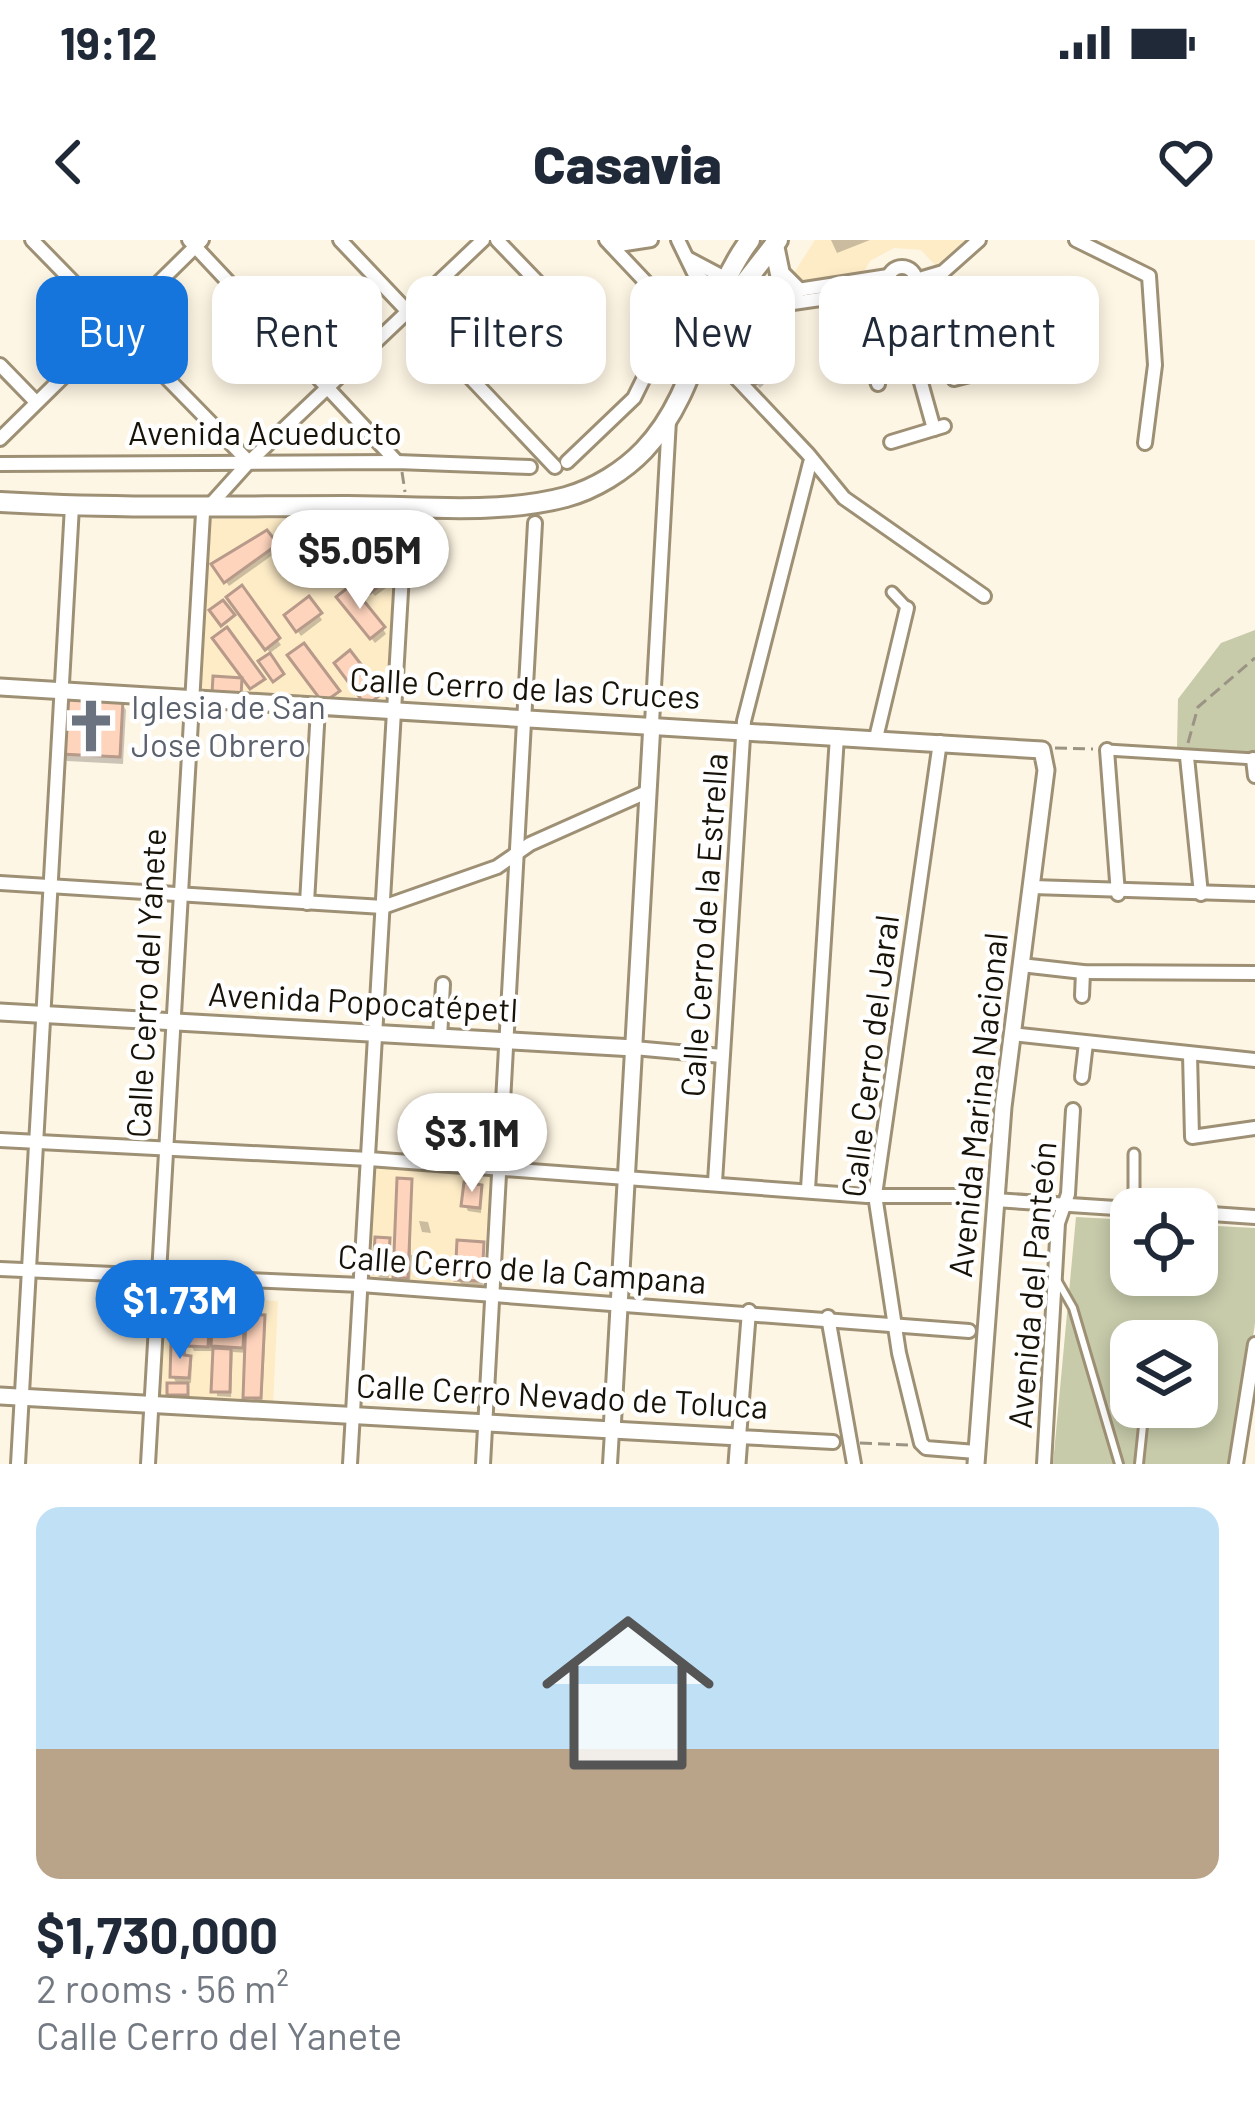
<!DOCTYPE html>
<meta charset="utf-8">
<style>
body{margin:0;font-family:Barlow,sans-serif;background:#f6f6f7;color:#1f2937;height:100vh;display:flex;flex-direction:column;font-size:45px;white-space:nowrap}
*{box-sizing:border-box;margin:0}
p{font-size:39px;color:#747a83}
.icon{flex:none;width:66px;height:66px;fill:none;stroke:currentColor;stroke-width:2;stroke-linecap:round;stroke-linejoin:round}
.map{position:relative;height:1224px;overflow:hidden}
.sheet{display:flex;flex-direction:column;background:#fff;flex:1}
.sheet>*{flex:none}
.guide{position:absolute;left:36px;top:36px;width:1185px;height:108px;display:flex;gap:24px}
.buttons{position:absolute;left:1110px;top:948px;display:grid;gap:24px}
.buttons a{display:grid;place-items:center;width:108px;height:108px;border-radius:24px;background:#fff;box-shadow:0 6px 18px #0003;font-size:60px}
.price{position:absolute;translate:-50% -102px;padding:0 27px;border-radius:42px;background:#fff;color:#222;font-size:39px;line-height:78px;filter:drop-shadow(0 3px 6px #0008)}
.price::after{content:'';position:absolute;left:50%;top:72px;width:36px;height:27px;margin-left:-18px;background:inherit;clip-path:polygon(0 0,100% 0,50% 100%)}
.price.on{background:#1674dd;color:#fff}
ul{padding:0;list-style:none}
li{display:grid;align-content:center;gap:24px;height:636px;padding:0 36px}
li+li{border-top:3px solid #e0e1e3}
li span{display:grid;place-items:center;height:372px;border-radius:24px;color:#555}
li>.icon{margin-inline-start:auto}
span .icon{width:216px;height:216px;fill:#fffc;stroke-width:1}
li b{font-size:51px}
.tag{padding:0 42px;border-radius:24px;background:#fff;box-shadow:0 6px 18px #0003;font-size:42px;line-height:108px}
.tag.on{background:#1674dd;color:#fff}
.status{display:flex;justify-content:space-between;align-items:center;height:84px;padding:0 60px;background:#fff;direction:ltr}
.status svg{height:33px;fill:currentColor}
header{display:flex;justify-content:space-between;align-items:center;height:156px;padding:0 36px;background:#fff;font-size:54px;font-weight:800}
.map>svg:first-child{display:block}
.built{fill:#feecc7}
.green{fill:#c7cbaa;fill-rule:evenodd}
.shadow{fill:#0003}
.building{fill:#fed4bd;stroke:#b79a8a;stroke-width:3}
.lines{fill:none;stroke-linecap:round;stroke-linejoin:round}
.service-casing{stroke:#9e9075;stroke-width:12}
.pedestrian-casing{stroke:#9e9075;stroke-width:15}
.minor-casing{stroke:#9e9075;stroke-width:18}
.tertiary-casing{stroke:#9e9075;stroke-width:21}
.secondary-casing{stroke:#9e9075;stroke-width:24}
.path{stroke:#9b9485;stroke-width:3;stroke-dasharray:12 6;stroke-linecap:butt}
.service{stroke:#fff;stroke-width:6}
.pedestrian{stroke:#fff;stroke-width:9}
.minor{stroke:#fff;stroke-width:12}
.tertiary{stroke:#fff;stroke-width:15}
.secondary{stroke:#fff;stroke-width:18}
.labels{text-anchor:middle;stroke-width:9;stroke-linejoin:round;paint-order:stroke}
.street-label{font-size:33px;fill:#181309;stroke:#fff}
.worship-label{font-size:33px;fill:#5b616d;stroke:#fff;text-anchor:start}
</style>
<div class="status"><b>19:12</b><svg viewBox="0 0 49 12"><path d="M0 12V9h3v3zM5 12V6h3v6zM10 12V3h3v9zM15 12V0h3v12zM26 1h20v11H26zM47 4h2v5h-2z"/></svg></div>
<header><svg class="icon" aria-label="back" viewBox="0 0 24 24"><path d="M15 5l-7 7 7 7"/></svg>Casavia<svg class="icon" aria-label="heart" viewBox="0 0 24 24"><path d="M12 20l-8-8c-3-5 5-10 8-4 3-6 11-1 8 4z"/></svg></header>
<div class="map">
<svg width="1255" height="1224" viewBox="0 0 1255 1224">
<rect width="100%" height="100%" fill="#fef6e4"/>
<!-- built -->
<g class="built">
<polygon points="815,0 965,0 936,26 921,10 894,8 870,21 862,36 811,44 792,36"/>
<polygon points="397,278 388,470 195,460 204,279"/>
<polygon points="373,924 491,930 482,1051 368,1043"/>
<polygon points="167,1055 278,1061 273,1166 161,1161"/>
</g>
<!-- green -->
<g class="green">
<polygon points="1255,390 1255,513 1177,507 1178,459 1221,403"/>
<path d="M1076,977L1131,980V1035H1197V985L1255,988V1083L1234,1224H1053ZM1131,1101H1197V1167H1131Z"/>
</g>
<!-- shadow -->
<g class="shadow">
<polygon points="831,0 870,0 837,13"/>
<polygon points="766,88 792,117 760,148 746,133"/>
<polygon points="266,294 278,311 229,346 215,326"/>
<polygon points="289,310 329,331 332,336 318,347"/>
<polygon points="349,324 383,343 386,348 375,356"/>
<polygon points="241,349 281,405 270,413 230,358"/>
<polygon points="309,360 322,380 301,396 287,376"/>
<polygon points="343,363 383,389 386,394 375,403"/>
<polygon points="121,462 126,470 123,524 67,521 63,513"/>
<polygon points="411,942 411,1015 420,1015 423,1028 411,1027 410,1043 399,1042"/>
<polygon points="481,947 481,973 468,971 465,965"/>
<polygon points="419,981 428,982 431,993 422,992"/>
<polygon points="388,1001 389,1038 379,1037 376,1032"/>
<polygon points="482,1005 484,1046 461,1044 458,1039"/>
<polygon points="235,1062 238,1072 266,1084 262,1163 246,1157 248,1113 233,1112 231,1157 217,1156 215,1111 194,1111 191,1105 198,1076 194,1069 206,1063 215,1088 213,1064"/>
<polygon points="183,1108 192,1124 191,1143 184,1142 189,1160 173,1160 170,1154 178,1146 173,1137"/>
</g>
<!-- building -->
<g class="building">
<polygon points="767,84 791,109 752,148 739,128 751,116 744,108 746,97 755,86"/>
<polygon points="318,286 341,315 331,322 304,287"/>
<polygon points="267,290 278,304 224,343 211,324"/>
<polygon points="300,290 331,329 313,344 282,304"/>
<polygon points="358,306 385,341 370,353 343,318"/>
<polygon points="242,345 280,398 265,410 226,357"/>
<polygon points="351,345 385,387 370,399 336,357"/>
<polygon points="309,356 322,373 296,392 284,375"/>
<polygon points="223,360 235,375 221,386 209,370"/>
<polygon points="227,387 265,439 250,449 212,398"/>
<polygon points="304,403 340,451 323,463 287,415"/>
<polygon points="350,410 383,453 366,466 334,423"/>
<polygon points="270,413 284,434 273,442 258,421"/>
<polygon points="213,436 242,438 241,456 212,454"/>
<polygon points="63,455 123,459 120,517 60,514"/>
<polygon points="397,938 412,939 408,1038 393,1038"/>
<polygon points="464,942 482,945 480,968 461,966"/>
<polygon points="375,997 390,998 388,1034 373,1033"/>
<polygon points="457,1000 484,1002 482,1041 455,1040"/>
<polygon points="210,1058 237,1059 237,1066 210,1065"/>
<polygon points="191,1059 207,1060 207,1070 191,1070"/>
<polygon points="213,1068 245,1070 243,1108 211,1106"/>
<polygon points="190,1073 210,1074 208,1107 188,1106"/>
<polygon points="246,1074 265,1075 261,1158 243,1158"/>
<polygon points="171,1104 185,1105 184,1115 191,1116 189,1138 170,1137"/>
<polygon points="213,1108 231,1109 230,1152 211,1152"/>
<rect x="167" y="1143" width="21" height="12"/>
</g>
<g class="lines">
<defs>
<g id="service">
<polyline points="1057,1040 1073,1068 1119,1224"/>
<polyline points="1139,1224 1145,1167"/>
</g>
<g id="pedestrian">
<polyline points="892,352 907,368"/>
<polyline points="1107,510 1255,519"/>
<polyline points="1134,914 1134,969"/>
</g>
<g id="minor">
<polyline points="32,0 249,222"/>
<polyline points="189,0 397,222"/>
<polyline points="340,0 555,227"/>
<polyline points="497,0 571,77"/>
<polyline points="606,0 808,214 844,258 984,356"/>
<polyline points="678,0 694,33 720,54"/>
<polyline points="1076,0 1149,36 1155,125 1145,203"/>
<polyline points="612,6 651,0"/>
<polyline points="689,19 725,38"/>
<circle cx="902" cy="41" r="14"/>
<polyline points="916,40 943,32 979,0"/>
<polyline points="744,46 785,52 888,36"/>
<polyline points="914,48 928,60 954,139 1033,119"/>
<polyline points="896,53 934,189"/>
<polyline points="850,55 878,144"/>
<polyline points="734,59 786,64 889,49"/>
<polyline points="0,125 36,162"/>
<polyline points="0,199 202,0"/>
<polyline points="891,202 944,186"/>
<polyline points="567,222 634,158 675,75"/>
<polyline points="0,224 397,222 530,227"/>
<polyline points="652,483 669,180"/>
<polyline points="876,498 907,368"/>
<polyline points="940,502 875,955 899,1113 921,1203 926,1208 976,1212"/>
<polyline points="1107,510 1118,654"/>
<polyline points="1187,517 1201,654"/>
<polyline points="1253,519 1255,536"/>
<polyline points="0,643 383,667 497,627 530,604 649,551"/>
<polyline points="1032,647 1255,654"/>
<polyline points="307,663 318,468"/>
<polyline points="1021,725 1083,732 1255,733"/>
<polyline points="1082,756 1083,732"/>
<polyline points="1012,794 1255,820"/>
<polyline points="440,798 443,744"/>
<polyline points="634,808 722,816"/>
<polyline points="1190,814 1192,897 1255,888"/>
<polyline points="1082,837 1086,803"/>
<polyline points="0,900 369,919 867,956 970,956"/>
<polyline points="715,942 744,481 810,223"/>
<polyline points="808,949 837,496"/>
<polyline points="995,960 1131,969"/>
<polyline points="1197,973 1255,977"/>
<polyline points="0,1029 361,1045 969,1091"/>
<polyline points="749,1071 739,1197 833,1202"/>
<polyline points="828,1077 854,1224"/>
<polyline points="18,1224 72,266"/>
<polyline points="148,1224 203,273 249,222 483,0"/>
<polyline points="350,1224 406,266"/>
<polyline points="483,1224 535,283"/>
<polyline points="610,1224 612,1191"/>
<polyline points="1044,1224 1058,983 1068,954 1073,870"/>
<polyline points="1236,1224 1255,1104"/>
</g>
<g id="tertiary">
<polyline points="0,447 1042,510 1046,530 1003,867 976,1224"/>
<polyline points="0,772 634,808"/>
<polyline points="0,1156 739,1197 737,1224"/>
<polyline points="612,1191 652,483"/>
</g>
<g id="secondary">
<polyline points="774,5 780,34 796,50"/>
<polyline points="717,78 778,0"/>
<path d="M0,262C116,269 231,266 347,266C417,266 499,275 566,257C595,249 624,231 644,210C701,150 702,64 750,0"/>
</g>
</defs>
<!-- service casing -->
<use href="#service" class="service-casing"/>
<!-- pedestrian casing -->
<use href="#pedestrian" class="pedestrian-casing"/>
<!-- minor casing -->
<use href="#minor" class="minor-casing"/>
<!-- tertiary casing -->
<use href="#tertiary" class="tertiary-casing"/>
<!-- secondary casing -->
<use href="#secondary" class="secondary-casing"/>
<!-- path -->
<g class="path">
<polyline points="402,232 405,252"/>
<polyline points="1188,503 1198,467 1255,418"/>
<polyline points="1055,508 1093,509"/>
<polyline points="860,1203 910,1205"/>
</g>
<!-- service -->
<use href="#service" class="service"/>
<!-- pedestrian -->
<use href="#pedestrian" class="pedestrian"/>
<!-- minor -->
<use href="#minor" class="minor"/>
<!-- tertiary -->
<use href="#tertiary" class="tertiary"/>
<!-- secondary -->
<use href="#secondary" class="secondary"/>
</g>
<!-- icons -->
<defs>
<symbol id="church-bare" viewBox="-9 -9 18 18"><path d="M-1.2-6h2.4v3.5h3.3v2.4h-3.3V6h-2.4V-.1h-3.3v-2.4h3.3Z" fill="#6b7280" stroke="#fff" stroke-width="2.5" paint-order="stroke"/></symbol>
</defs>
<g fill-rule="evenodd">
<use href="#church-bare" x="53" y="448" width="76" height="76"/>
</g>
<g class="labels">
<!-- street labels -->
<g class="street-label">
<text x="265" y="205">Avenida Acueducto</text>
<text transform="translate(525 448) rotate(3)" y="12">Calle Cerro de las Cruces</text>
<text transform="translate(704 685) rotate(-86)" y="12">Calle Cerro de la Estrella</text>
<text transform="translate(146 743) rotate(-87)" y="12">Calle Cerro del Yanete</text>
<text transform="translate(363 762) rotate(3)" y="12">Avenida Popocatépetl</text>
<text transform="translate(870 816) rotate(-83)" y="12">Calle Cerro del Jaral</text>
<text transform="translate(978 865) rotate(-84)" y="12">Avenida Marina Nacional</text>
<text transform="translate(522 1029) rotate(4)" y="12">Calle Cerro de la Campana</text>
<text transform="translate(1032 1045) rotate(-85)" y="12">Avenida del Panteón</text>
<text transform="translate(562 1156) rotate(3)" y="12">Calle Cerro Nevado de Toluca</text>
</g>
<!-- worship labels -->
<g class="worship-label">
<text x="131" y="479">Iglesia de San<tspan x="131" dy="38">Jose Obrero</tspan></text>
</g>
</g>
</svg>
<div class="buttons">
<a><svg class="icon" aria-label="locate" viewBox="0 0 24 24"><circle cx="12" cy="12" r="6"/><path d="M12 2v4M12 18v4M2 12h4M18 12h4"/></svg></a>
<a><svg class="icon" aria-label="layers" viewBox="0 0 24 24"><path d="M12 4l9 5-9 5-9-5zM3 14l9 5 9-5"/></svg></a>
</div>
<b class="price" style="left:360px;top:372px">$5.05M</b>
<b class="price" style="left:472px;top:955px">$3.1M</b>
<b class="price on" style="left:180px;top:1122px">$1.73M</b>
<div class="guide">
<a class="tag on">Buy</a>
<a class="tag">Rent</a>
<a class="tag">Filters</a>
<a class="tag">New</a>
<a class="tag">Apartment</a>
</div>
</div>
<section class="sheet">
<ul>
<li><span style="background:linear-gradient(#bfe0f5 65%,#b9a48a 0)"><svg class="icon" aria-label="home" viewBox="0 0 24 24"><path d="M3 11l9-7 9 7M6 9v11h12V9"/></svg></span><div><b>$1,730,000</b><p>2 rooms · 56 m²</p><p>Calle Cerro del Yanete</p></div></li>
</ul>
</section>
